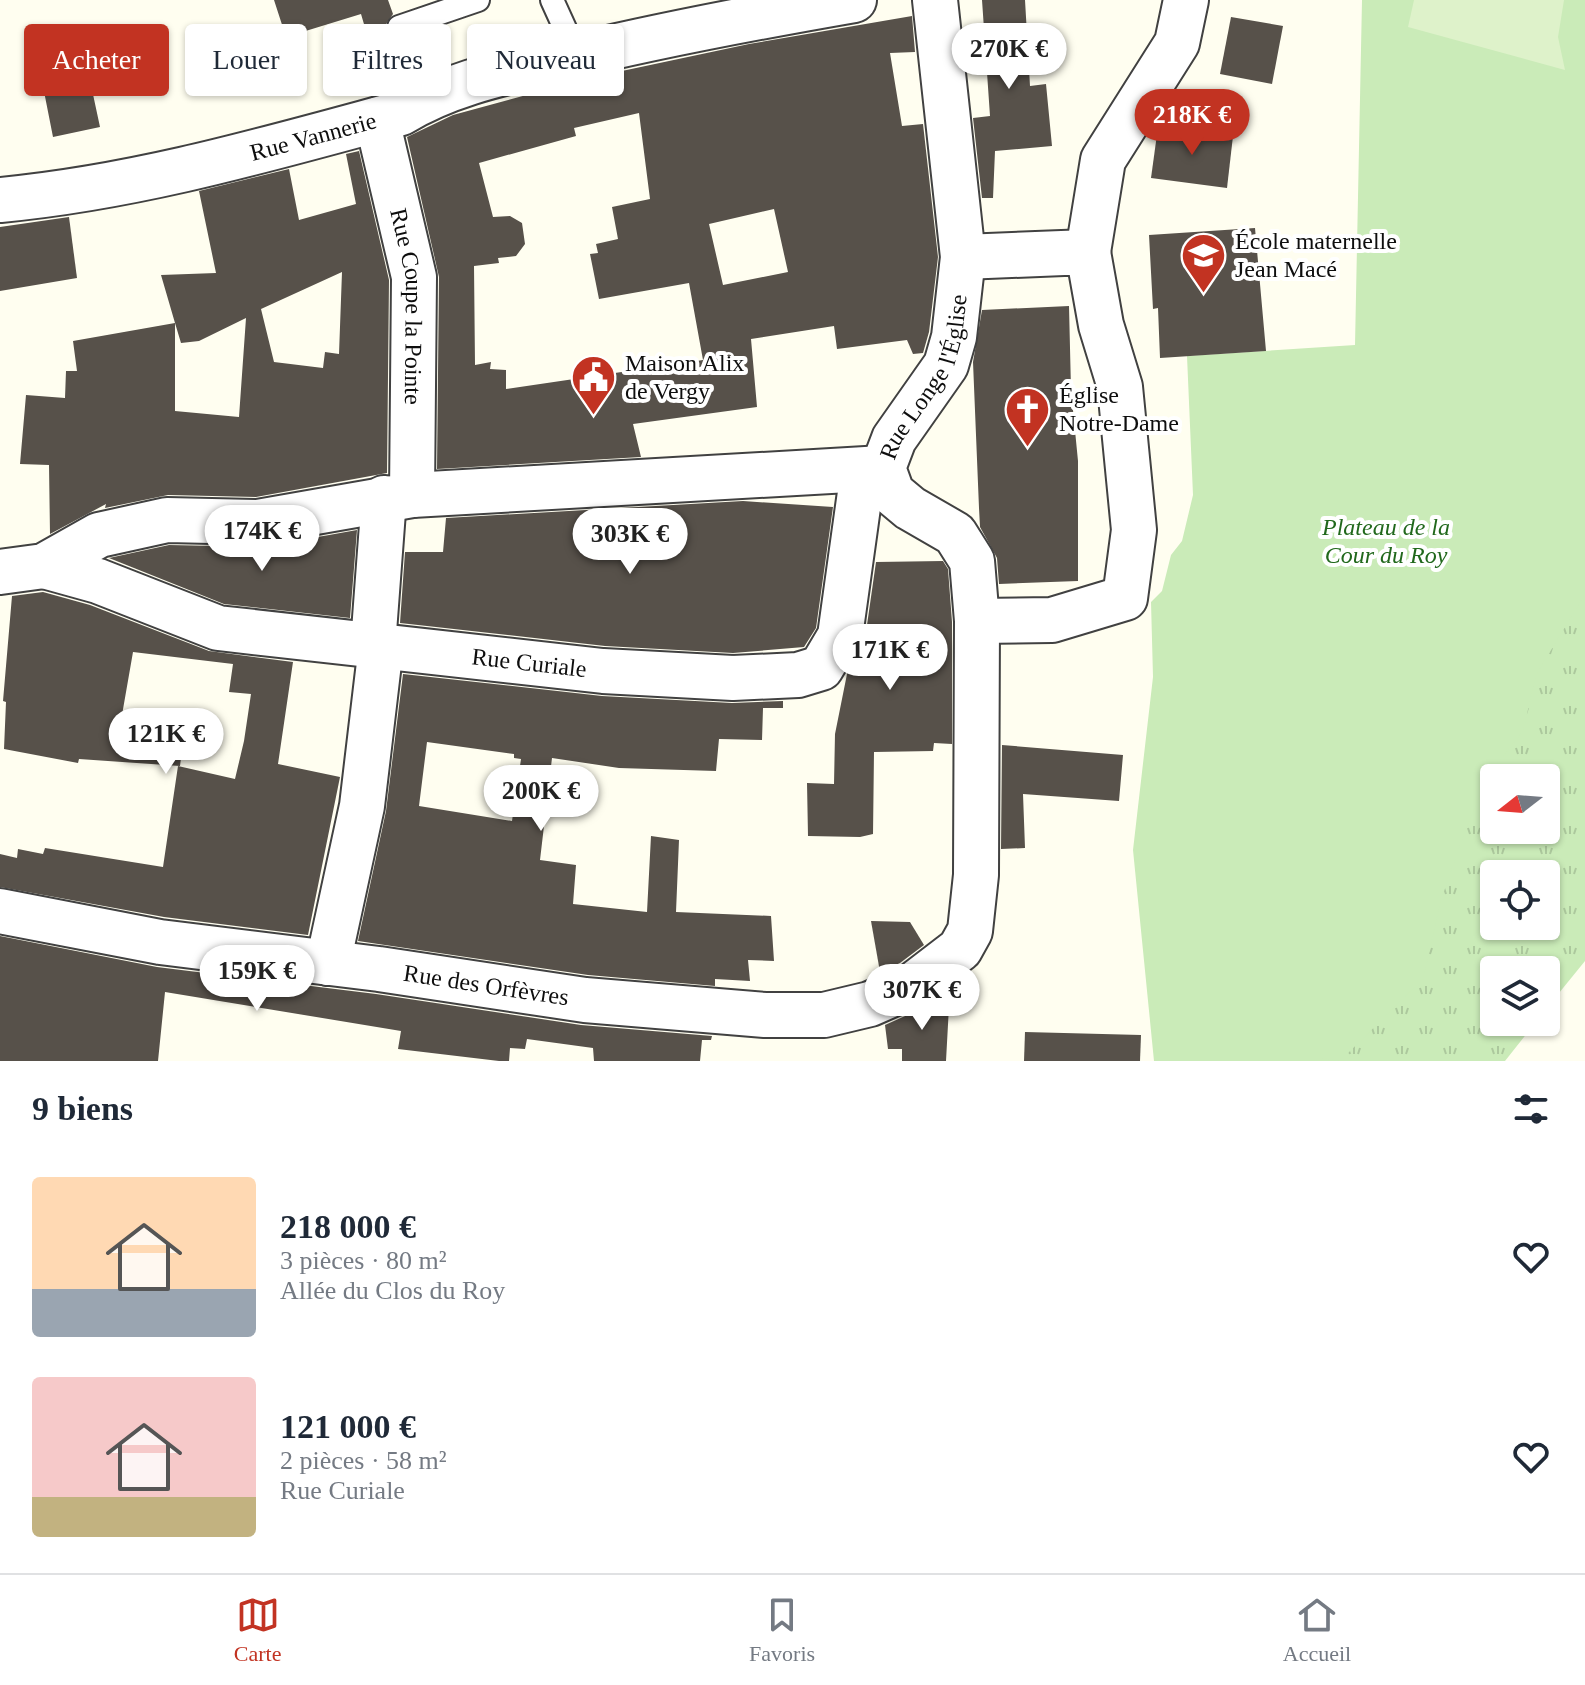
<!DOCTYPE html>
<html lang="fr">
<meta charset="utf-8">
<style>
body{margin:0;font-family:Georgia,serif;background:#f6f6f7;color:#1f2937;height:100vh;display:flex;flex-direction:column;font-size:30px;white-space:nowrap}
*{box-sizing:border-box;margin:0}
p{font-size:26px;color:#747a83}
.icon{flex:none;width:44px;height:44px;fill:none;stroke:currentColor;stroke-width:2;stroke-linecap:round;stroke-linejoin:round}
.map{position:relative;height:1061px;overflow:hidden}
.side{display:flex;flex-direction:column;background:#fff;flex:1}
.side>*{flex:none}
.top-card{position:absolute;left:24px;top:24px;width:800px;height:72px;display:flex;gap:16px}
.needle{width:52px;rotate:253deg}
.fabs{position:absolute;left:1480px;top:764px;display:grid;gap:16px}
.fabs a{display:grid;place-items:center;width:80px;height:80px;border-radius:8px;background:#fff;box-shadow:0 2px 6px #0004;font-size:40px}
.price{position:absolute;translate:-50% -68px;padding:0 18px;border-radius:28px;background:#fff;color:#222;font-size:26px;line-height:52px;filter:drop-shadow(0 2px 4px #0008)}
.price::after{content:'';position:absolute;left:50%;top:48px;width:24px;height:18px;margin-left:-12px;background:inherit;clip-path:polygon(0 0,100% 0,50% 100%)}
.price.on{background:#c23322;color:#fff}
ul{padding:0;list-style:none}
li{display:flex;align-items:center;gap:24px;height:200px;padding:0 32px}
li span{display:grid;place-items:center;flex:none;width:224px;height:160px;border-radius:8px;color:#555}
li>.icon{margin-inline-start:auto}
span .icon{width:96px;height:96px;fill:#fffc;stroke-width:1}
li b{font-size:34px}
h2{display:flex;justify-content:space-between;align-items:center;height:96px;padding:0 32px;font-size:34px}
.pill{padding:0 28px;border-radius:8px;background:#fff;box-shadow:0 2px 6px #0004;font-size:28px;line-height:72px}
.pill.on{background:#c23322;color:#fff}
.dock{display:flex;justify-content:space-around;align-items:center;height:112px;border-top:2px solid #e0e1e3;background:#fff;font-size:22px;color:#747a83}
.dock a{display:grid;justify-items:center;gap:4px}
.dock .on{color:#c23322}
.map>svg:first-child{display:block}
.grass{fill:url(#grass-tufts);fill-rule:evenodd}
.park{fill:#caebb8}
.pitch{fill:#def2ca}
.building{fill:#57514a;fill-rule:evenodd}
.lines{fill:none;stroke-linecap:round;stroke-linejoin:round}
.service-casing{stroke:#414141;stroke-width:26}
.minor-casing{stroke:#414141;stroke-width:48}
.service{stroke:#fff;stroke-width:22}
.minor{stroke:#fff;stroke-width:44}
.labels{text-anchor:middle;stroke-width:8;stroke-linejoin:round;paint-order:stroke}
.street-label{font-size:24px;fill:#0e0e0e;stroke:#fff}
.poi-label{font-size:24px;fill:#0e0e0e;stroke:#fff;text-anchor:start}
.park-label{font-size:24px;font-style:italic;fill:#21681c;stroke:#fff}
</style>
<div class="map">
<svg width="1585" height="1061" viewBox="0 0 1585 1061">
<defs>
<pattern id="grass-tufts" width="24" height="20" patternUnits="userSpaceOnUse" patternTransform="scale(2)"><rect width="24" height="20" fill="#caebb8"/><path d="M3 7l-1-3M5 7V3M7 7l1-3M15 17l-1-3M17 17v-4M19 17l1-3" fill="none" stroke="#acc89d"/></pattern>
</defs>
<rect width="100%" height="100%" fill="#fffef0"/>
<!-- grass -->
<path class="grass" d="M1585,547V961L1546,1009V970H1494V1022H1536L1505,1061H1246L1437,864ZM1494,778H1546V830H1494ZM1494,874H1546V926H1494Z"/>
<!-- park -->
<polygon class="park" points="1362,0 1585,0 1585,594 1536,675 1523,731 1489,774 1465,831 1441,900 1423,979 1340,1061 1321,1058 1318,1061 1154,1061 1133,850 1153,677 1151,602 1162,591 1171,555 1182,541 1193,495 1187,356 1355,345"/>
<!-- pitch -->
<polygon class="pitch" points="1414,0 1564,0 1558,37 1565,70 1408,27"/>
<!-- building -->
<g class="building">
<polygon points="274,0 388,0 393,14 386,24 386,32 396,40 404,40 418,76 384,92 361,14 286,37"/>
<polygon points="982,0 1025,0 1030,86 1046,84 1052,146 995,151 993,198 982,198 973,118 990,116"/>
<path d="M912,16L915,52L890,53L902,126L923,124L938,257L929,332L923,353L913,354L907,340L837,349L834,326L751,339L757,407L633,424L641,457L437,469L439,277L407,137L453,115L589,78L749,44ZM639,113L650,199L612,207L618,239L596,244L598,253L590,254L599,299L689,283L703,360L506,389V370L490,369L491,362L475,365L474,266L499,263L498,258L516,256L525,244L522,223L510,216L493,217L479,163L576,136L574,128ZM774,209L788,272L723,285L709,224Z"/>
<polygon points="1231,17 1283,26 1272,84 1220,74"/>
<polygon points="78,53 85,86 91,85 100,127 53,137 38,61"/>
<polygon points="1158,127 1233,136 1227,188 1151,178"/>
<path d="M359,151L389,280L387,473L256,497L168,495L105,508L106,504L50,534L49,465L20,464L26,395L65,398L66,371H77L73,341L175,323L161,275L216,273L199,191L289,169L299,220L356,204L346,154ZM342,272L339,354L325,352L323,368L274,362L261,309ZM246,318L239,417L175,411V323L181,343L199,341Z"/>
<polygon points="69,217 77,278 0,291 0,227"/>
<polygon points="1255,228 1266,351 1160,358 1158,308 1153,309 1149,235"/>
<polygon points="1069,306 1071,390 1078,461 1078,581 999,584 997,558 980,527 979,508 973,362 982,310"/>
<polygon points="743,501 833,507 816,628 804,647 733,653 605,646 400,623 405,552 443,552 446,518"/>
<polygon points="357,530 350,618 224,604 109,558 169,545 262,547"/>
<polygon points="943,561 948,569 952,622 952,744 934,743 933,751 874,752 873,834 860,837 808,836 807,783 834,784 835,734 847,674 865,639 876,562"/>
<polygon points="43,592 90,605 209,651 293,662 278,764 340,777 308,935 164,917 0,887 0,854 17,858 18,849 43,854 45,848 163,867 178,766 235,779 244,741 251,694 229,692 233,664 133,652 122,715 186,720 180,766 79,759 78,763 4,749 6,702 3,701 12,596"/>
<path d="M403,674L602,696L732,703L783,701V708H763L762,740L719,739L716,771L619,768L552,758L540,860L576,865L573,904L647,912L651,836L679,840L676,912L771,916L774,961L748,960L750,981L715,979V986L588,975L358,941L386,811ZM427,742L514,754V758L521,759L512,821L419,806Z"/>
<polygon points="1002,745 1123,755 1119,801 1023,794 1025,848 1001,849"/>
<polygon points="871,921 910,922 924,945 900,963 880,972"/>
<polygon points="0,936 157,967 376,994 581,1025 712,1036 711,1040 702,1040 700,1061 594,1061 593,1048 527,1039 525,1049 510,1048 509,1061 499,1061 398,1049 401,1031 165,992 158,1061 0,1061"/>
<polygon points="950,988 946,1061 902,1061 902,1049 888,1049 885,1025 923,1008"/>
<polygon points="1025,1032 1141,1035 1140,1061 1024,1061"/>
</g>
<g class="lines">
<defs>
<g id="service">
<polyline points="552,0 577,55"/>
<polyline points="399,27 478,0"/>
</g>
<g id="minor">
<path id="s1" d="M377,120L414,277L412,495"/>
<path id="s2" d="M0,200C138,187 268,149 401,113C450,83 507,72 562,59C659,35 756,17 854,0"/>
<polyline points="1088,252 1103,160 1177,43 1186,0"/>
<polyline points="963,257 1088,252 1101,325 1120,387 1134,530 1125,598 1052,620 977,621"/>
<path id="s3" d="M44,566L98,581L218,628L603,671L733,678L798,675L821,668L840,636L863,471"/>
<polyline points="0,572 44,566 99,535 167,520 258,522 412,495 883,468"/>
<polyline points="373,645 384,498"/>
<path id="s4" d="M0,911L160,942L379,969L585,1000L765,1015H824L870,1004L913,985L960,949L970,931L976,875L977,621L972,561L955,534L910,508L892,493L883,468L894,439L946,365L954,337L963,257L935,0"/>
<polyline points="328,963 362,806 381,646"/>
</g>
</defs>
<!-- service casing -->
<use href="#service" class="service-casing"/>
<!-- minor casing -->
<use href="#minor" class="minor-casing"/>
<!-- service -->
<use href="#service" class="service"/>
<!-- minor -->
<use href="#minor" class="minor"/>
</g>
<!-- icons -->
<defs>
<symbol id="school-pin" viewBox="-11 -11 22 30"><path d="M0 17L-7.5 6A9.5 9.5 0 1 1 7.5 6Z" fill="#c23322" stroke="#fff"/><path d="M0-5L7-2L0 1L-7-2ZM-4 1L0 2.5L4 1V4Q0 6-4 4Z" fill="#fff"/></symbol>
<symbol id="civic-pin" viewBox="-11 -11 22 30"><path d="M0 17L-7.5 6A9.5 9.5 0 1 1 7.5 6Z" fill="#c23322" stroke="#fff"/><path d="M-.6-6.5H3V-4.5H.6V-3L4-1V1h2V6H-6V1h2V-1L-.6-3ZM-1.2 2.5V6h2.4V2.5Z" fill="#fff"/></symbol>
<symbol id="church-pin" viewBox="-11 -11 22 30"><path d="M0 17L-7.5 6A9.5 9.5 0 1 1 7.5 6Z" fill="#c23322" stroke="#fff"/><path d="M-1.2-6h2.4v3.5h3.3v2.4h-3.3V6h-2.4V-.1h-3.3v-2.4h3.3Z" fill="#fff"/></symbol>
</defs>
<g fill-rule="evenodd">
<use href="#school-pin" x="1178" y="230" width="51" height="69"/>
<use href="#civic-pin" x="568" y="352" width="51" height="69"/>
<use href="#church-pin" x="1002" y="384" width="51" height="69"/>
</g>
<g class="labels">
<!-- street labels -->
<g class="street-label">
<text dy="8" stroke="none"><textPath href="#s2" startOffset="320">Rue Vannerie</textPath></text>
<text dy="8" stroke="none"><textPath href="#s1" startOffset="190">Rue Coupe la Pointe</textPath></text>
<text dy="8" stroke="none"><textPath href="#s4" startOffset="1612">Rue Longe l'Église</textPath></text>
<text dy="8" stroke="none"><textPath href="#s3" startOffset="498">Rue Curiale</textPath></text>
<text dy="8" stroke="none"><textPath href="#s4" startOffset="492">Rue des Orfèvres</textPath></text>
</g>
<!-- poi labels -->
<g class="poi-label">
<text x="1235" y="249">École maternelle<tspan x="1235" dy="28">Jean Macé</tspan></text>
<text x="625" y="371">Maison Alix<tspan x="625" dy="28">de Vergy</tspan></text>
<text x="1059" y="403">Église<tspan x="1059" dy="28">Notre-Dame</tspan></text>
</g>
<!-- park labels -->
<g class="park-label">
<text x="1386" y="535">Plateau de la<tspan x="1386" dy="28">Cour du Roy</tspan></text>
</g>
</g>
</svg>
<div class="fabs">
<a><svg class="needle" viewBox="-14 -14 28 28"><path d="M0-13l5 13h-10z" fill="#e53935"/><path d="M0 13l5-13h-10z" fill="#747a83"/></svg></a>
<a><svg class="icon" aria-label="locate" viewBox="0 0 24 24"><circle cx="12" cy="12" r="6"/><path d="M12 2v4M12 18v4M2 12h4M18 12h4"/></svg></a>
<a><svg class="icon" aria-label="layers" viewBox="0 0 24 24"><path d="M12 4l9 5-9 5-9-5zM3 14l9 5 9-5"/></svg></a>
</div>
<b class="price" style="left:1009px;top:91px">270K €</b>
<b class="price on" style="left:1192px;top:157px">218K €</b>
<b class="price" style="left:262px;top:573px">174K €</b>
<b class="price" style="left:630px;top:576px">303K €</b>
<b class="price" style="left:890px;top:692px">171K €</b>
<b class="price" style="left:166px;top:776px">121K €</b>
<b class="price" style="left:541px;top:833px">200K €</b>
<b class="price" style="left:257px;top:1013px">159K €</b>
<b class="price" style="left:922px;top:1032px">307K €</b>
<div class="top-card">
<a class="pill on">Acheter</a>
<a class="pill">Louer</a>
<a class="pill">Filtres</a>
<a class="pill">Nouveau</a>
</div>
</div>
<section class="side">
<h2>9 biens<svg class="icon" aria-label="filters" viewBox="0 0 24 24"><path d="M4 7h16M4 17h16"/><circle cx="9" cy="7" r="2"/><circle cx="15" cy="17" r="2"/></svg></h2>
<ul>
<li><span style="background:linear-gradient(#ffd9b3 70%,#9aa5b1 0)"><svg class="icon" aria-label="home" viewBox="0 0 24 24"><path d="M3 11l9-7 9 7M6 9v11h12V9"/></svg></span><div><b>218 000 €</b><p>3 pièces · 80 m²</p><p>Allée du Clos du Roy</p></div><svg class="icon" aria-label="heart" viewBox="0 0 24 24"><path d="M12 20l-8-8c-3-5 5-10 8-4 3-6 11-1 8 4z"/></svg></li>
<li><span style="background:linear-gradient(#f6c9c9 75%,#c2b280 0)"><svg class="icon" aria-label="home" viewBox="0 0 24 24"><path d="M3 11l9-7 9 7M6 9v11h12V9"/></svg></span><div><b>121 000 €</b><p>2 pièces · 58 m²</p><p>Rue Curiale</p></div><svg class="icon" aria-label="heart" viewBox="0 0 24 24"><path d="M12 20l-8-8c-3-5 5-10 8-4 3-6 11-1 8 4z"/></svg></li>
</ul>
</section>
<nav class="dock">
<a class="on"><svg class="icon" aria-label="map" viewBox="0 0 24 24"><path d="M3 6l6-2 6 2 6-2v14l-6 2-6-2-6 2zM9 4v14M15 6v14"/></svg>Carte</a>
<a><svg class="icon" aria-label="saved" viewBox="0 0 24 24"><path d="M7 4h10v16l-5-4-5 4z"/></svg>Favoris</a>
<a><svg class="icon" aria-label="home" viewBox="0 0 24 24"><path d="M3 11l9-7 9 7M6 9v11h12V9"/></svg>Accueil</a>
</nav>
